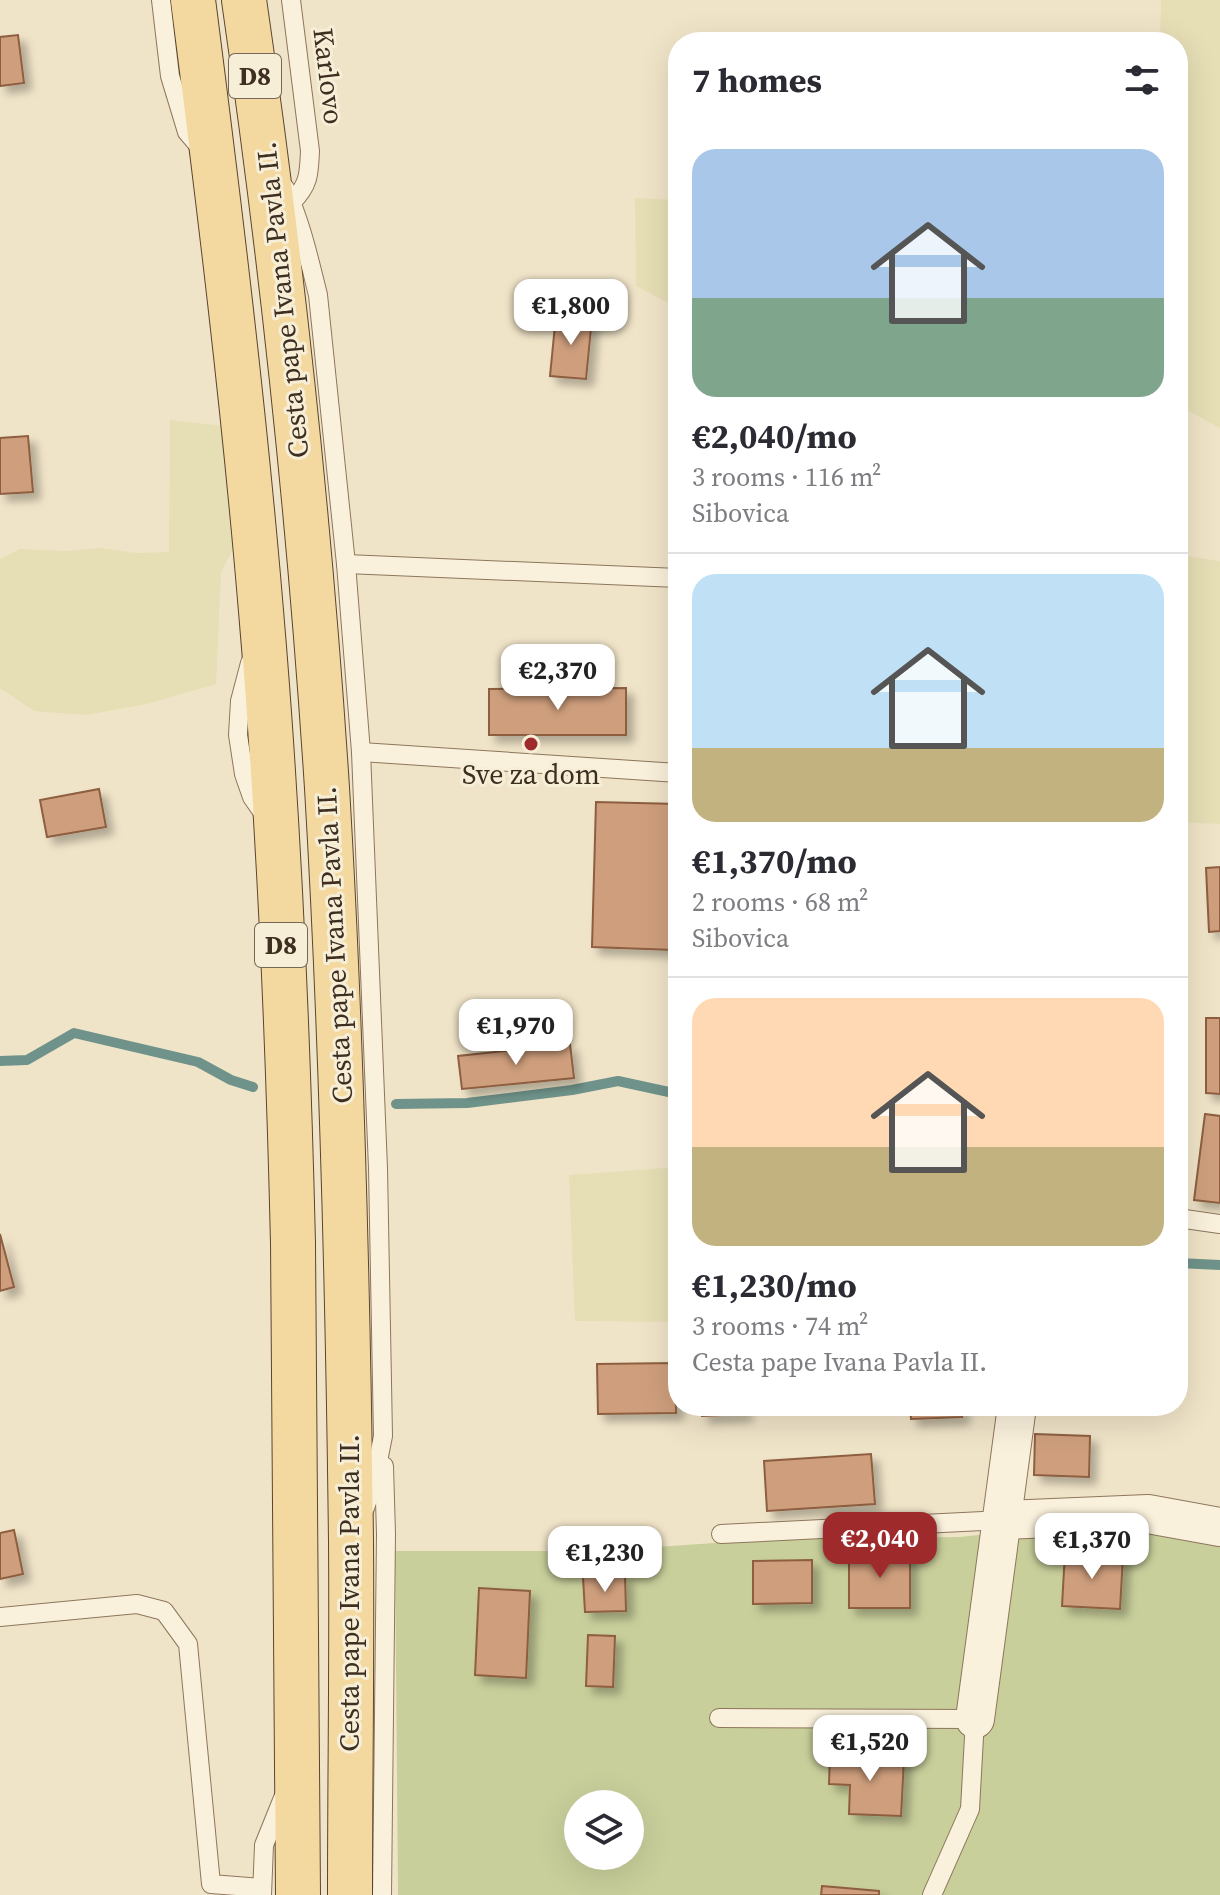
<!DOCTYPE html>
<meta charset="utf-8">
<style>
body{margin:0;font-family:"Source Serif 4",serif;background:#f2f2f3;color:#2b2b33;height:100vh;display:flex;flex-direction:column;font-size:30px;white-space:nowrap}
*{box-sizing:border-box;margin:0}
p{font-size:26px;color:#7c7c81}
.icon{flex:none;width:44px;height:44px;fill:none;stroke:currentColor;stroke-width:2;stroke-linecap:round;stroke-linejoin:round}
.map{position:relative;flex:1;overflow:hidden}
.drawer{position:absolute;left:668px;top:32px;width:520px;height:1384px;display:flex;flex-direction:column;background:#fff;border-radius:32px;box-shadow:0 8px 32px #0002}
.drawer>*{flex:none}
.tools{position:absolute;left:564px;top:1790px;display:grid;gap:16px}
.tools a{display:grid;place-items:center;width:80px;height:80px;border-radius:50%;background:#fff;box-shadow:0 8px 32px #0002;font-size:40px}
.price{position:absolute;translate:-50% -68px;padding:0 18px;border-radius:16px;background:#fff;color:#222;font-size:26px;line-height:52px;filter:drop-shadow(0 2px 4px #0008)}
.price::after{content:'';position:absolute;left:50%;top:48px;width:24px;height:18px;margin-left:-12px;background:inherit;clip-path:polygon(0 0,100% 0,50% 100%)}
.price.selected{background:#9e2a2b;color:#fff}
ul{padding:0;list-style:none}
li{display:grid;align-content:center;gap:16px;height:424px;padding:0 24px}
li+li{border-top:2px solid #e1e1e2}
li span{display:grid;place-items:center;height:248px;border-radius:24px;color:#555}
li>.icon{margin-inline-start:auto}
span .icon{width:144px;height:144px;fill:#fffc;stroke-width:1}
li b{font-size:34px}
h2{display:flex;justify-content:space-between;align-items:center;height:96px;padding:0 24px;font-size:34px}
.map>svg:first-child{display:block}
.farmland{fill:#e6deb5}
.green{fill:#c9cf9b;fill-rule:evenodd}
.lines{fill:none;stroke-linecap:round;stroke-linejoin:round}
.stream{stroke:#6f938a;stroke-width:10}
.building{fill:#cf9f7d;stroke:#8d5f41;stroke-width:2;filter:url(#shadow)}
.service-casing{stroke:#8d765c;stroke-width:20}
.minor-casing{stroke:#8d765c;stroke-width:40}
.primary-casing{stroke:#5b4430;stroke-width:46}
.service{stroke:#faf1dc;stroke-width:18}
.minor{stroke:#faf1dc;stroke-width:38}
.primary{stroke:#f3d9a0;stroke-width:44}
.poi-dot{fill:#9e2a2b;stroke:#f7eed8;stroke-width:3}
.labels{text-anchor:middle;stroke-width:6;stroke-linejoin:round;paint-order:stroke}
.shield{fill:#f7eed8;stroke:#756857;stroke-width:2}
.shield-label{font-size:26px;font-weight:bold;fill:#3d2e20}
.street-label{font-size:28px;fill:#3d2e20;stroke:#f7eed8}
.poi-label{font-size:28px;fill:#3d2e20;stroke:#f7eed8}
</style>
<div class="map">
<svg width="1220" height="1895" viewBox="0 0 1220 1895">
<defs>
<filter id="shadow"><feDropShadow dx="7" dy="7" stdDeviation="4" flood-color="#0004"/></filter>
</defs>
<rect width="100%" height="100%" fill="#f0e4c8"/>
<!-- farmland -->
<g class="farmland">
<polygon points="1161,0 1220,0 1220,428 1178,405 1178,42 1160,42"/>
<polygon points="635,198 678,200 678,308 636,286"/>
<polygon points="170,420 232,427 237,540 221,573 216,684 147,704 86,715 34,711 0,688 0,559 20,549 67,551 101,548 137,553 169,552"/>
<polygon points="1178,555 1220,561 1220,824 1178,822"/>
<polygon points="678,1167 678,1322 575,1321 569,1175"/>
</g>
<!-- green -->
<path class="green" d="M1014,1531H1139L1220,1541V1895H398L395,1551H600L773,1539L960,1537ZM578,1804H630V1856H578Z"/>
<g class="lines">
<!-- stream -->
<g class="stream">
<polyline points="0,1061 27,1060 74,1033 198,1062 231,1080 253,1087"/>
<polyline points="396,1104 467,1103 572,1090 618,1081 678,1094"/>
<polyline points="1178,1263 1220,1265"/>
</g>
</g>
<!-- building -->
<g class="building">
<polygon points="18,35 24,83 0,86 0,37"/>
<polygon points="556,315 592,318 586,379 550,376"/>
<polygon points="28,436 33,492 0,494 0,438"/>
<polygon points="626,688 626,735 489,735 489,689"/>
<polygon points="99,789 106,827 47,837 40,800"/>
<polygon points="596,802 678,804 674,950 592,947"/>
<polygon points="1220,867 1220,931 1209,932 1206,868"/>
<polygon points="1206,1018 1220,1018 1220,1094 1206,1093"/>
<polygon points="570,1044 574,1078 462,1089 458,1056"/>
<polygon points="1205,1114 1220,1116 1220,1203 1194,1200"/>
<polygon points="0,1234 14,1287 0,1291"/>
<polygon points="675,1363 676,1413 598,1414 597,1364"/>
<polygon points="702,1406 744,1406 745,1414 702,1416"/>
<polygon points="910,1406 962,1406 962,1417 911,1419"/>
<polygon points="1035,1434 1090,1436 1089,1477 1034,1475"/>
<polygon points="871,1454 875,1504 767,1511 764,1461"/>
<polygon points="14,1530 23,1574 0,1579 0,1533"/>
<rect x="849" y="1552" width="61" height="56"/>
<polygon points="1065,1552 1123,1556 1120,1609 1062,1606"/>
<polygon points="812,1560 812,1603 753,1604 753,1561"/>
<polygon points="625,1575 626,1611 585,1612 583,1577"/>
<polygon points="479,1588 530,1591 526,1678 475,1675"/>
<polygon points="588,1635 615,1636 613,1687 586,1686"/>
<polygon points="830,1755 904,1759 901,1816 849,1814 850,1785 829,1784"/>
<polygon points="822,1886 879,1891 879,1895 821,1895"/>
</g>
<g class="lines">
<defs>
<g id="service">
<polyline points="161,0 170,76 187,132 204,152"/>
<path d="M291,0L310,151C309,174 309,185 292,202"/>
<path d="M285,188C301,222 309,259 318,295L346,564L361,752L378,1168L383,1436L374,1481L365,1508"/>
<polyline points="346,564 678,578"/>
<polyline points="250,663 240,701 238,735 244,774 252,797 266,817"/>
<polyline points="361,752 678,773"/>
<polyline points="1178,1218 1220,1224"/>
<polyline points="721,1534 1003,1520"/>
<polyline points="0,1617 137,1604 164,1611 188,1644 211,1884 262,1888"/>
<polyline points="719,1718 975,1719 970,1809 932,1895"/>
<polyline points="262,1895 264,1845 285,1793"/>
<polyline points="382,1895 386,1534 384,1466"/>
</g>
<g id="minor">
<polyline points="1003,1520 1148,1514 1220,1527"/>
<polyline points="975,1719 1017,1406"/>
</g>
<g id="primary">
<path d="M193,0C219,203 244,407 261,611C279,821 288,1032 293,1243L298,1895"/>
<path d="M244,0C282,262 310,524 327,788C342,1039 348,1291 351,1542C352,1659 350,1777 350,1895"/>
</g>
</defs>
<!-- service casing -->
<use href="#service" class="service-casing"/>
<!-- minor casing -->
<use href="#minor" class="minor-casing"/>
<!-- primary casing -->
<use href="#primary" class="primary-casing"/>
<!-- service -->
<use href="#service" class="service"/>
<!-- minor -->
<use href="#minor" class="minor"/>
<!-- primary -->
<use href="#primary" class="primary"/>
</g>
<!-- markers -->
<circle class="poi-dot" cx="531" cy="744" r="8"/>
<g class="labels">
<!-- shield labels -->
<g class="shield">
<rect x="229" y="54" width="52" height="44" rx="6"/>
<rect x="255" y="923" width="52" height="44" rx="6"/>
</g>
<g class="shield-label">
<text x="255" y="85">D8</text>
<text x="281" y="954">D8</text>
</g>
<!-- street labels -->
<g class="street-label">
<text transform="translate(329 76) rotate(83)" y="10">Karlovo</text>
<text transform="translate(282 300) rotate(-96)" y="10">Cesta pape Ivana Pavla II.</text>
<text transform="translate(334 945) rotate(-93)" y="10">Cesta pape Ivana Pavla II.</text>
<text transform="translate(349 1593) rotate(-90)" y="10">Cesta pape Ivana Pavla II.</text>
</g>
<!-- poi labels -->
<g class="poi-label">
<text x="531" y="784">Sve za dom</text>
</g>
</g>
</svg>
<div class="tools">
<a><svg class="icon" aria-label="layers" viewBox="0 0 24 24"><path d="M12 4l9 5-9 5-9-5zM3 14l9 5 9-5"/></svg></a>
</div>
<b class="price" style="left:571px;top:347px">€1,800</b>
<b class="price" style="left:558px;top:712px">€2,370</b>
<b class="price" style="left:516px;top:1067px">€1,970</b>
<b class="price selected" style="left:880px;top:1580px">€2,040</b>
<b class="price" style="left:1092px;top:1581px">€1,370</b>
<b class="price" style="left:605px;top:1594px">€1,230</b>
<b class="price" style="left:870px;top:1783px">€1,520</b>
<section class="drawer">
<h2>7 homes<svg class="icon" aria-label="filters" viewBox="0 0 24 24"><path d="M4 7h16M4 17h16"/><circle cx="9" cy="7" r="2"/><circle cx="15" cy="17" r="2"/></svg></h2>
<ul>
<li><span style="background:linear-gradient(#a9c7e8 60%,#7fa58c 0)"><svg class="icon" aria-label="home" viewBox="0 0 24 24"><path d="M3 11l9-7 9 7M6 9v11h12V9"/></svg></span><div><b>€2,040/mo</b><p>3 rooms · 116 m²</p><p>Sibovica</p></div></li>
<li><span style="background:linear-gradient(#bfe0f5 70%,#c2b280 0)"><svg class="icon" aria-label="home" viewBox="0 0 24 24"><path d="M3 11l9-7 9 7M6 9v11h12V9"/></svg></span><div><b>€1,370/mo</b><p>2 rooms · 68 m²</p><p>Sibovica</p></div></li>
<li><span style="background:linear-gradient(#ffd9b3 60%,#c2b280 0)"><svg class="icon" aria-label="home" viewBox="0 0 24 24"><path d="M3 11l9-7 9 7M6 9v11h12V9"/></svg></span><div><b>€1,230/mo</b><p>3 rooms · 74 m²</p><p>Cesta pape Ivana Pavla II.</p></div></li>
</ul>
</section>
</div>
